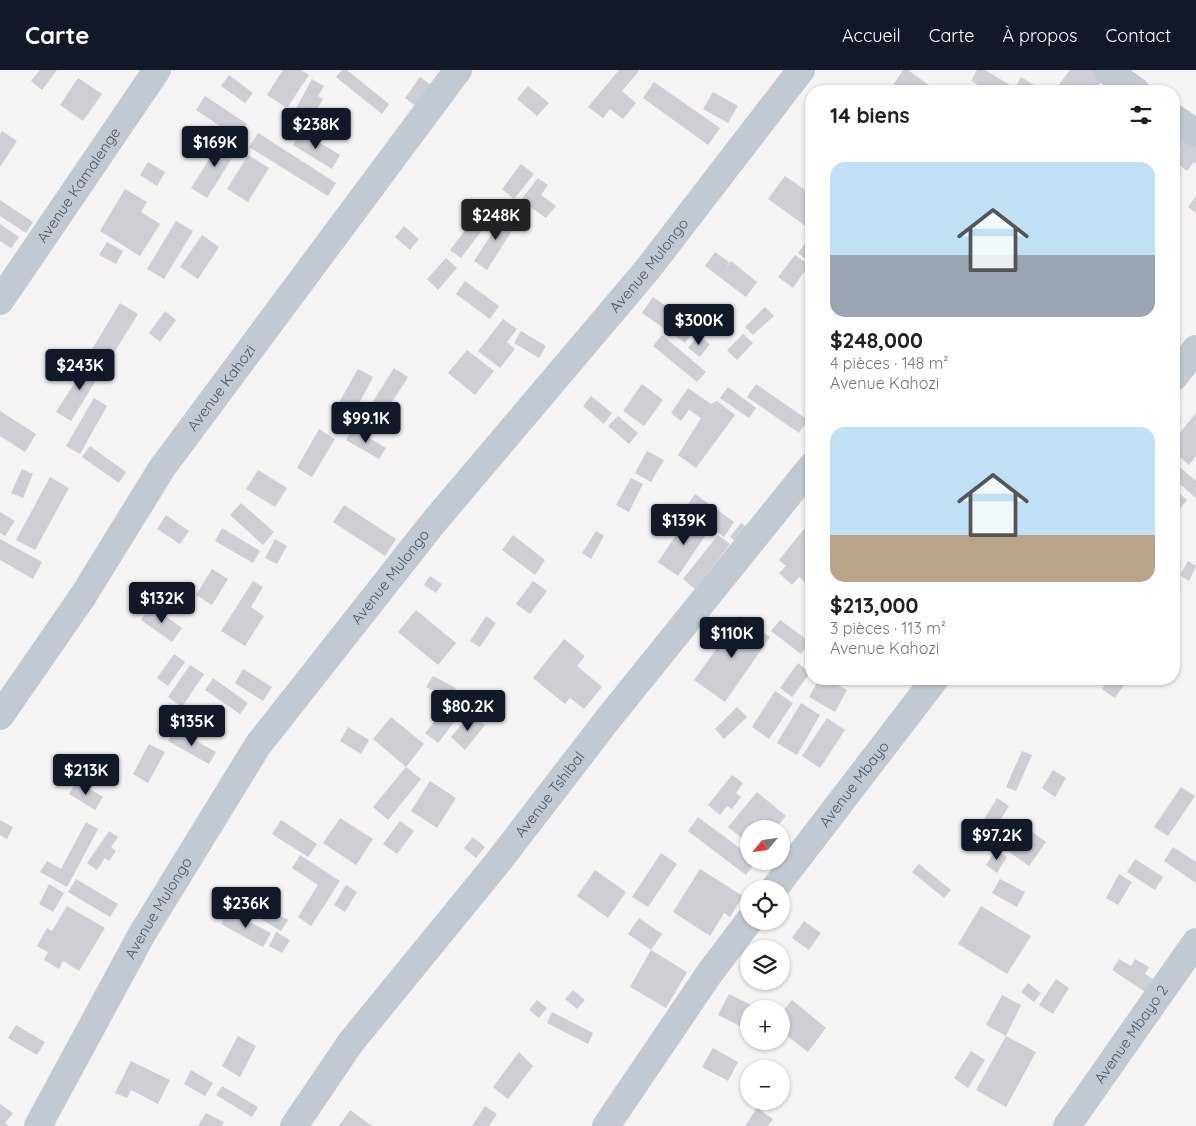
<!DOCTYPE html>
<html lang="fr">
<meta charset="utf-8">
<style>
body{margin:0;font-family:Quicksand,sans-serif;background:#f2f2f2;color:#202124;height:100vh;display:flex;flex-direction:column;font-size:19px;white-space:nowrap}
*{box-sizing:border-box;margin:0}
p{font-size:16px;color:#757577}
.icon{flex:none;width:28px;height:28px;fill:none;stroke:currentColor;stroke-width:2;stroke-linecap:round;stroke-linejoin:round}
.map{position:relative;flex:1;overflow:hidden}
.sheet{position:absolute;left:805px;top:15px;width:375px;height:600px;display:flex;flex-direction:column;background:#fff;border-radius:20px;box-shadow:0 1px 4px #0004}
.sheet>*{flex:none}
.needle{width:32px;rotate:241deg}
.buttons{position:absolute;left:740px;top:750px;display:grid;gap:10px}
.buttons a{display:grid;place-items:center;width:50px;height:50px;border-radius:50%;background:#fff;box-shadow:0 1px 4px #0004;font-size:25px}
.price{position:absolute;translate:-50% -42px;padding:0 11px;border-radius:5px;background:#111827;color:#fff;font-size:16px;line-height:32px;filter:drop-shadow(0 1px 2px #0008)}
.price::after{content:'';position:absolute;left:50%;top:30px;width:15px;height:11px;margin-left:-8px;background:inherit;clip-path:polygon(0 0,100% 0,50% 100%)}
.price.current{background:#222;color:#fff}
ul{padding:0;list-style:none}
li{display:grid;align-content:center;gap:10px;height:265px;padding:0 25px}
li span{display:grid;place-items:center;height:155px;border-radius:15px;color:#555}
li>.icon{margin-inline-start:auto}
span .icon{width:90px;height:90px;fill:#fffc;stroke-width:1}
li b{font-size:21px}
h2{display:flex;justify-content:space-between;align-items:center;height:60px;padding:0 25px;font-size:21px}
header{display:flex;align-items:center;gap:30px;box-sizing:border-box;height:70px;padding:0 25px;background:#111827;color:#fff}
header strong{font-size:24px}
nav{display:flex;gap:28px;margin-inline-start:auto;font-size:18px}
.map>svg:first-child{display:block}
.building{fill:#cdcfd5}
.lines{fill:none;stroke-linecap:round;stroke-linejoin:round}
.minor{stroke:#c1cad2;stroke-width:28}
.labels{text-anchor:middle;stroke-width:4.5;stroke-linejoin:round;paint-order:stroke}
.street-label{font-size:15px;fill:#4a5661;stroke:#fff}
</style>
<header>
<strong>Carte</strong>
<nav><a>Accueil</a><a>Carte</a><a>À propos</a><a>Contact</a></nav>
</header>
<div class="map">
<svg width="1196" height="1056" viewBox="0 0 1196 1056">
<rect width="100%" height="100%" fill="#f5f3f3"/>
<!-- building -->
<g class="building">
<polygon points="40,0 57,0 42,20 31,11"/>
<polygon points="283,0 301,0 309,5 287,38 267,25"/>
<polygon points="342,0 347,0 389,34 382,44 336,7"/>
<polygon points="619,0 637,0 639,1 622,21 636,33 623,49 610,39 603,48 588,37"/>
<polygon points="903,0 908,0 933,18 930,21 889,21"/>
<polygon points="977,0 985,0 1015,18 1021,7 1041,19 1039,21 989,21 971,11"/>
<polygon points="1070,0 1096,0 1105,7 1094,21 1054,21"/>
<polygon points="229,5 253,23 245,33 221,16"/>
<polygon points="420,7 431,15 416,36 405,28"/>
<polygon points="78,8 102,24 83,51 60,35"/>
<polygon points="312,9 324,16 318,26 323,29 316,41 310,38 305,48 294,42"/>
<polygon points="654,12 720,58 708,75 643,28"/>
<polygon points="528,16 549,33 537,46 517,29"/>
<polygon points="713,22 738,36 728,53 703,39"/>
<polygon points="205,26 247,54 238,68 196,40"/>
<polygon points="1174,58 1196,74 1196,93 1194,92 1187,101 1174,91 1181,81 1174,76"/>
<polygon points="2,61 17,71 0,97 0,64"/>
<polygon points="301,61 340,85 332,99 293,75"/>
<polygon points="258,63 336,113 328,126 249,77"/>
<polygon points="223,67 239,77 207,128 191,118"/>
<polygon points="248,85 269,98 248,132 227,119"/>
<polygon points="148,92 165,102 157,116 140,105"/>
<polygon points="521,94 534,104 514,129 502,119"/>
<polygon points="785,106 811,124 811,150 807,157 768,129"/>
<polygon points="538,108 548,115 541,125 556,136 546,148 521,130"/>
<polygon points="125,119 147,132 141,142 160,154 140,186 100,161"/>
<polygon points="1196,126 1196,143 1188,137"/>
<polygon points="0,130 33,152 26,163 0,146"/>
<polygon points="488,130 499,138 461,188 450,180"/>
<polygon points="506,142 518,151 487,200 474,191"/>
<polygon points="176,151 193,161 164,209 147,199"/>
<polygon points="0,154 19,167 11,178 0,171"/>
<polygon points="404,156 419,169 410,180 395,167"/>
<polygon points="202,165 219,177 198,209 180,197"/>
<polygon points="811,166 811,193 798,183"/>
<polygon points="107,172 123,181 116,194 99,185"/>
<polygon points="715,182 729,192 726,198 731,191 757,212 746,227 705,196"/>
<polygon points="795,185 809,195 793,218 778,207"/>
<polygon points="446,188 457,198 438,220 427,209"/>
<polygon points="465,211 499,236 490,249 456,224"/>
<polygon points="653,227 686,250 683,255 693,262 685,273 642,243"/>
<polygon points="120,233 138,244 109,291 91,281"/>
<polygon points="765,237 774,246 753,265 745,257"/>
<polygon points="165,241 176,250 160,272 149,263"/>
<polygon points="503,249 517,259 507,272 515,279 500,298 478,281"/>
<polygon points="521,261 546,276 539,288 514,273"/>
<polygon points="743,264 753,273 737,290 727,280"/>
<polygon points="662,265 706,302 697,312 653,276"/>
<polygon points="698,265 710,274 700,287 688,278"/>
<polygon points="467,280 494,301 475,325 448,303"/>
<polygon points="89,290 103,299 71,351 56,342"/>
<polygon points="394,298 408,307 372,363 359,354"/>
<polygon points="358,299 373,307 353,345 337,336"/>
<polygon points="642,314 663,330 644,356 623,341"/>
<polygon points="756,314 808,350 799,363 747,327"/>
<polygon points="728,317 756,338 749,348 720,328"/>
<polygon points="688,318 711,334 717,331 735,345 696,398 678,385 701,348 689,340 681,351 671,343"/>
<polygon points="591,326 612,343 604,354 583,336"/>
<polygon points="94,328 107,336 80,384 66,376"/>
<polygon points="0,341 36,364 25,382 0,366"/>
<polygon points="1196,343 1196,386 1189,395 1174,382 1174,370"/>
<polygon points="618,346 638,363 629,374 608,356"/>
<polygon points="353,358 386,378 379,389 346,370"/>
<polygon points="319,359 335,369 312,407 297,398"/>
<polygon points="90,376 126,402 119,413 82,387"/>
<polygon points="647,381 664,390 651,412 635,403"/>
<polygon points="1174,392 1196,411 1196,428 1174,409"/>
<polygon points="22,399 33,404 23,428 11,423"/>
<polygon points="258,400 287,418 275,437 246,419"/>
<polygon points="50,407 69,418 35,480 16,470"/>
<polygon points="631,408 643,414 629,442 616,435"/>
<polygon points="1174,419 1187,430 1174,445"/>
<polygon points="695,424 734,452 724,467 685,438"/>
<polygon points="241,433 274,462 263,475 230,445"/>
<polygon points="344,435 396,469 385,486 333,452"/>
<polygon points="0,442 15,451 5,466 0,463"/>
<polygon points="166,445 189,461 180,474 157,459"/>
<polygon points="689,446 709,460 678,506 658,492"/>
<polygon points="741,453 748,458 736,472 730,467"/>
<polygon points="222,458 260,481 253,493 215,471"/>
<polygon points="804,459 811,465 811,511 808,515 799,507 792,515 779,503 786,496 779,490"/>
<polygon points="596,461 604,466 591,489 582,483"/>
<polygon points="513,465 545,490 535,505 502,480"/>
<polygon points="718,465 730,474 695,519 683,509"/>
<polygon points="0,469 42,492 33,509 0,490"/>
<polygon points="275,469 287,476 277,494 265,488"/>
<polygon points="1188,491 1196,496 1189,511 1180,505"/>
<polygon points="212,499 228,509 212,535 196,525"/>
<polygon points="430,506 442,514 436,523 424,515"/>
<polygon points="253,511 263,517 251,537 264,546 245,576 221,561"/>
<polygon points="533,511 547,521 530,544 516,534"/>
<polygon points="151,536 182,558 172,572 141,550"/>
<polygon points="416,540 456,573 438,595 398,562"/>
<polygon points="486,546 496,553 480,577 470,571"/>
<polygon points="740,546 770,567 725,632 694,610"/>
<polygon points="780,550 810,572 801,584 771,561"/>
<polygon points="564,569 585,586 577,596 602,617 584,639 570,628 565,634 533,608"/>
<polygon points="174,584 185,592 168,616 157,608"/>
<polygon points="798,593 810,603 792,627 780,618"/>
<polygon points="190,595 204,604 182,637 168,627"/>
<polygon points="243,599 272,617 263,631 235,613"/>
<polygon points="433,606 456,618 450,629 426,617"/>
<polygon points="213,608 248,633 240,644 205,620"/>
<polygon points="819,609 826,609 847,620 835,642 809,627"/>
<polygon points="1109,609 1128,609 1115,628 1102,619"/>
<polygon points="775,621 793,633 769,669 752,657"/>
<polygon points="801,633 820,645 797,685 777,673"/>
<polygon points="446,637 458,647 438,673 425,663"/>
<polygon points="737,637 747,647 724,669 715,659"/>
<polygon points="470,644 485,655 465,680 451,667"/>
<polygon points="391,647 424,674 406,697 373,669"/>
<polygon points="827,648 845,660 820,698 802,686"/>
<polygon points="348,657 369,670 361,684 340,671"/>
<polygon points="175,659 216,682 209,694 168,671"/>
<polygon points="149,674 165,682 148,713 133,704"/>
<polygon points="1022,681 1032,685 1016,721 1006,717"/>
<polygon points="406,697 421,709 388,750 373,737"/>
<polygon points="1053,700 1066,708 1055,727 1042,718"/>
<polygon points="732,705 743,713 736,723 741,727 732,739 727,736 720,745 708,735"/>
<polygon points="77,711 103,727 95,740 69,724"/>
<polygon points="430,711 456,728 437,758 411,741"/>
<polygon points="1181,717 1195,726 1168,766 1154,757"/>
<polygon points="757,722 786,746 775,759 749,759 749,774 728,757"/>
<polygon points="997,728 1009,736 986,773 974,766"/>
<polygon points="698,747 749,785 749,791 756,791 746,805 688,761"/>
<polygon points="340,748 373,769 356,795 323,773"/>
<polygon points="0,750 13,757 7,769 0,765"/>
<polygon points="281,750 317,774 308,787 272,764"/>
<polygon points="1016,750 1046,772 1029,796 998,774"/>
<polygon points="400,751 414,761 397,784 383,774"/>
<polygon points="86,752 98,759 67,817 40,802 47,791 61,799"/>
<polygon points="109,761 118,767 111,777 116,781 109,791 105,788 97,800 87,793"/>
<polygon points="473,767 485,777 476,788 464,778"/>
<polygon points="1173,777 1196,792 1196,813 1164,791"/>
<polygon points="996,780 1007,787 997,803 986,795"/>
<polygon points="661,783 677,794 648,837 632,827"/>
<polygon points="300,785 340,811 311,856 298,847 318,815 292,798"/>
<polygon points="1135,789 1163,807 1155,820 1127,802"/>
<polygon points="919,794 951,820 944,828 912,802"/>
<polygon points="700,799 743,826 730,847 724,843 710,866 673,842"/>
<polygon points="595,800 626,822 608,848 577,826"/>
<polygon points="1119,804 1132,812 1118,835 1106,828"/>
<polygon points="76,809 118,834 110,847 68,822"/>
<polygon points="1000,809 1025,822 1017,837 992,823"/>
<polygon points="49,814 64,823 53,842 39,834"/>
<polygon points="346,815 357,822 345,842 334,835"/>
<polygon points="252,830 288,850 281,861 246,840"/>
<polygon points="67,836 105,858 79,901 63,891 59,899 44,890 48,882 37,876 47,858 52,861"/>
<polygon points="981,836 1031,866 1007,904 958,874"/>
<polygon points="228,840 271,863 263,877 221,854"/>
<polygon points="639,848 662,864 651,880 687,902 666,938 630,917 651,880 628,864"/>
<polygon points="804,851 821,863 809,880 792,868"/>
<polygon points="276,862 290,870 282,883 269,876"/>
<polygon points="1119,889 1131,896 1135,889 1149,897 1145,904 1155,910 1147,923 1112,900"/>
<polygon points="1056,909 1069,918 1053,944 1039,935"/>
<polygon points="1028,913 1041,923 1034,932 1021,922"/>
<polygon points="573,920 585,930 577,939 565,929"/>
<polygon points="729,924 759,939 749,939 748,960 718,945"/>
<polygon points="1002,925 1021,935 1006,966 986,955"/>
<polygon points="537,930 547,938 539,948 529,940"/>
<polygon points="792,930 826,958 808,982 781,961 781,944"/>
<polygon points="552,942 593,963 588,974 547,953"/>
<polygon points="16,955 45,972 37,985 8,968"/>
<polygon points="238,966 256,976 240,1007 222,996"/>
<polygon points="1006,966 1036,982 1006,1037 976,1020"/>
<polygon points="713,978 738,992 728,1011 702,997"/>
<polygon points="971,981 985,990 968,1018 954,1008"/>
<polygon points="519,982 533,996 508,1029 493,1017"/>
<polygon points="131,991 170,1010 158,1034 131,1020 127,1028 115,1023"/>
<polygon points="191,1000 213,1013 205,1026 184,1014"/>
<polygon points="222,1016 258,1037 252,1047 216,1025"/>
<polygon points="0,1034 13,1043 5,1053 9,1056 0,1056"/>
<polygon points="485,1036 497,1044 489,1056 472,1056"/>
<polygon points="757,1038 773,1049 768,1056 745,1056"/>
<polygon points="350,1040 372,1056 339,1056"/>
<polygon points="206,1043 224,1052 222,1056 198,1056"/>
</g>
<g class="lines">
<!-- minor -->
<g class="minor">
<polyline points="1107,0 1136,21"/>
<polyline points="1174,48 1196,63"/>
<path id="s1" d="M0,231L157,0"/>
<polyline points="1174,307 1196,279"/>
<path id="s2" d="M0,646L83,526L162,398L458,0"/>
<path id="s3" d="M774,819L935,609"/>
<path id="s4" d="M38,1056L142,864L258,675L433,453L647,200L801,0"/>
<path id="s5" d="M294,1056L351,972L498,792L608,649L811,397"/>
<polyline points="606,1056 709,904 749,851"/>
<path id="s6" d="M1067,1056L1196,872"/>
</g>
</g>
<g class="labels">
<!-- street labels -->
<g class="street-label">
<text dy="5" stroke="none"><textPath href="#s1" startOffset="140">Avenue Kamalenge</textPath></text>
<text dy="5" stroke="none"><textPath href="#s4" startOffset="1059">Avenue Mulongo</textPath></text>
<text dy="5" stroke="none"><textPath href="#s2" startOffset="396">Avenue Kahozi</textPath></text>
<text dy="5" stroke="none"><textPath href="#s4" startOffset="654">Avenue Mulongo</textPath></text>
<text dy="5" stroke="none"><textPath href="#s3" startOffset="132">Avenue Mbayo</textPath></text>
<text dy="5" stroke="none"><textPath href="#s5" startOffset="419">Avenue Tshibal</textPath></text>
<text dy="5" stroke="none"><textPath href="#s4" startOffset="249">Avenue Mulongo</textPath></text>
<text dy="5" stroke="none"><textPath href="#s6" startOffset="112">Avenue Mbayo 2</textPath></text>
</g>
</g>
</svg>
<div class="buttons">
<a><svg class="needle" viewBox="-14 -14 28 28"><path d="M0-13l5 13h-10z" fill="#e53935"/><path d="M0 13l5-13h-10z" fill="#757577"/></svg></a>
<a><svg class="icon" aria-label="locate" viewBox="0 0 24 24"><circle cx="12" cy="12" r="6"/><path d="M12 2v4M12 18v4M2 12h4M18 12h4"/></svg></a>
<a><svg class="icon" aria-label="layers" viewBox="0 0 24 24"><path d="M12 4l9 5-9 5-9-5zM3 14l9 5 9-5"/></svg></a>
<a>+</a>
<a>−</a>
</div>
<b class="price" style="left:316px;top:80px">$238K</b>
<b class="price" style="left:215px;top:98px">$169K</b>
<b class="price current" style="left:496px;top:171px">$248K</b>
<b class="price" style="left:699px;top:276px">$300K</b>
<b class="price" style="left:80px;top:321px">$243K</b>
<b class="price" style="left:366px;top:374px">$99.1K</b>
<b class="price" style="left:684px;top:476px">$139K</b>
<b class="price" style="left:162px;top:554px">$132K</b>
<b class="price" style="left:732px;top:589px">$110K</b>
<b class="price" style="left:468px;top:662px">$80.2K</b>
<b class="price" style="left:192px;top:677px">$135K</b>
<b class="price" style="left:86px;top:726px">$213K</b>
<b class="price" style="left:997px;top:791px">$97.2K</b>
<b class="price" style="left:246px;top:859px">$236K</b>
<section class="sheet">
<h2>14 biens<svg class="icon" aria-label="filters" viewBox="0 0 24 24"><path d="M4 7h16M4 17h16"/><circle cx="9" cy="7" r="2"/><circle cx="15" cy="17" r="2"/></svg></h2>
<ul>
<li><span style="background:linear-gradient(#bfe0f5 60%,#9aa5b1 0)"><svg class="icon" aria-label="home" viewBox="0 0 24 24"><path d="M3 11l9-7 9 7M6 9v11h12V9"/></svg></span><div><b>$248,000</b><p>4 pièces · 148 m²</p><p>Avenue Kahozi</p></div></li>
<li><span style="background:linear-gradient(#bfe0f5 70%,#b9a48a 0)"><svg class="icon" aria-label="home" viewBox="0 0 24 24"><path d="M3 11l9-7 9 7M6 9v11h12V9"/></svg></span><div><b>$213,000</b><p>3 pièces · 113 m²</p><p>Avenue Kahozi</p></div></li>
</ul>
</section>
</div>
